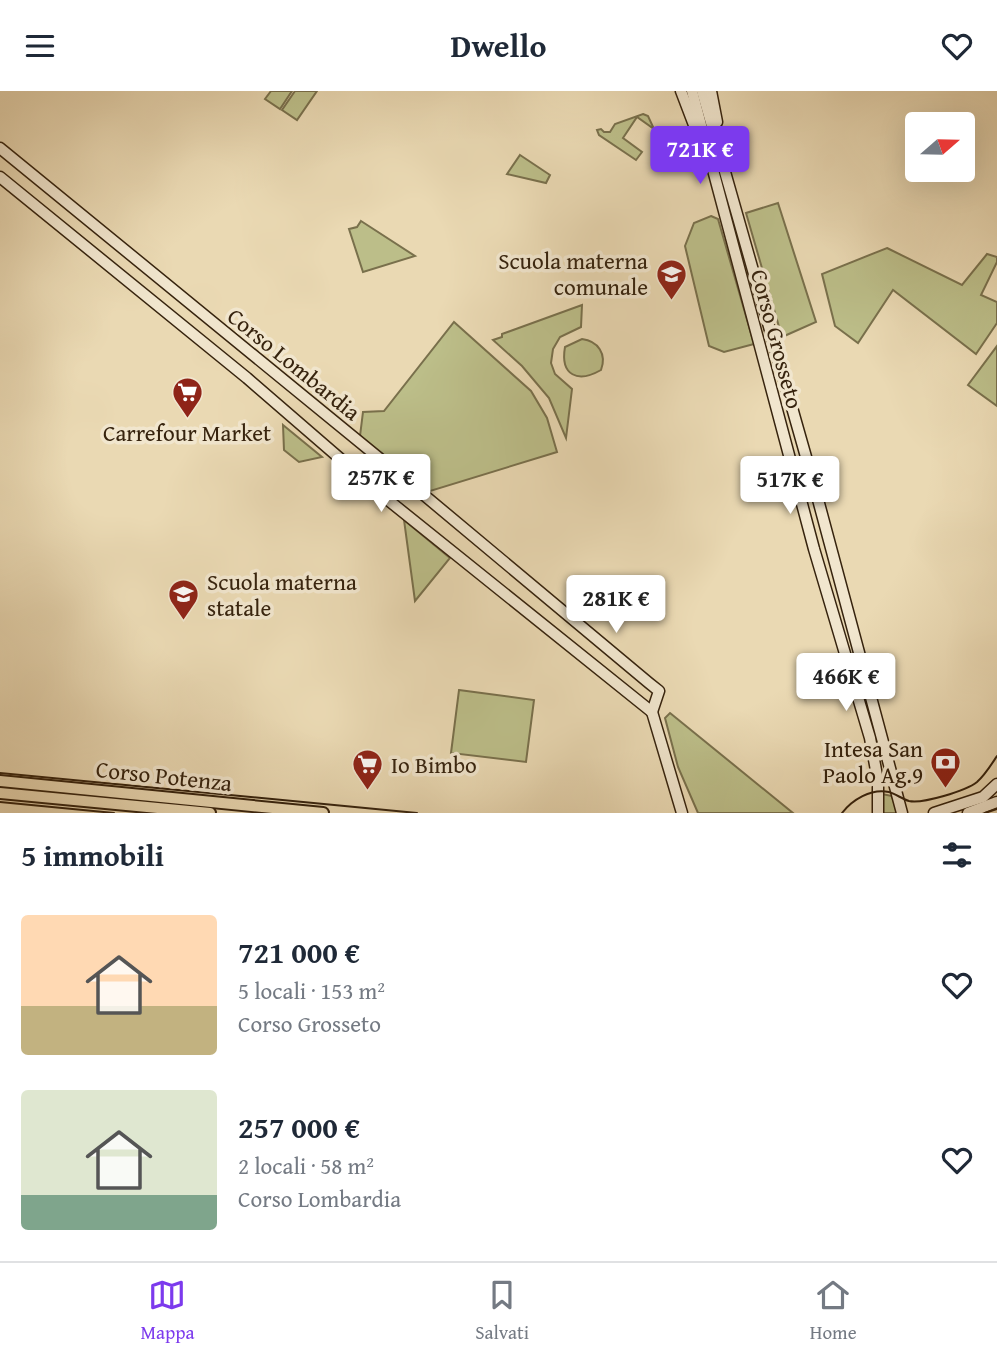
<!DOCTYPE html>
<html lang="it">
<meta charset="utf-8">
<style>
body{margin:0;font-family:"Gentium Book Plus",serif;background:#f6f6f7;color:#1f2937;height:100vh;display:flex;flex-direction:column;font-size:26px;white-space:nowrap}
*{box-sizing:border-box;margin:0}
p{font-size:23px;color:#747a83}
.icon{flex:none;width:38px;height:38px;fill:none;stroke:currentColor;stroke-width:2;stroke-linecap:round;stroke-linejoin:round}
.map{position:relative;height:722px;overflow:hidden}
.details{display:flex;flex-direction:column;background:#fff;flex:1}
.details>*{flex:none}
.needle{width:46px;rotate:70deg}
.tools{position:absolute;left:905px;top:21px;display:grid;gap:14px}
.tools a{display:grid;place-items:center;width:70px;height:70px;border-radius:7px;background:#fff;box-shadow:0 7px 28px #0002;font-size:35px}
.price{position:absolute;translate:-50% -60px;padding:0 16px;border-radius:7px;background:#fff;color:#222;font-size:23px;line-height:46px;filter:drop-shadow(0 2px 4px #0008)}
.price::after{content:'';position:absolute;left:50%;top:42px;width:21px;height:16px;margin-left:-10px;background:inherit;clip-path:polygon(0 0,100% 0,50% 100%)}
.price.active{background:#7c3aed;color:#fff}
ul{padding:0;list-style:none}
li{display:flex;align-items:center;gap:21px;height:175px;padding:0 21px}
li span{display:grid;place-items:center;flex:none;width:196px;height:140px;border-radius:7px;color:#555}
li>.icon{margin-inline-start:auto}
span .icon{width:84px;height:84px;fill:#fffc;stroke-width:1}
li b{font-size:30px}
h2{display:flex;justify-content:space-between;align-items:center;height:84px;padding:0 21px;font-size:30px}
header{display:flex;justify-content:space-between;align-items:center;height:91px;padding:0 21px;background:#fff;font-size:32px;font-weight:700}
.tabs{display:flex;justify-content:space-around;align-items:center;height:98px;border-top:2px solid #e0e1e3;background:#fff;font-size:19px;color:#747a83}
.tabs a{display:grid;justify-items:center;gap:4px}
.tabs .active{color:#7c3aed}
.map>svg:first-child{display:block}
.green{fill:#bcbe89;stroke:#79704c;stroke-width:2}
.lines{fill:none;stroke-linecap:round;stroke-linejoin:round}
.secondary-casing{stroke:#36230e;stroke-width:13}
.primary-casing{stroke:#36230e;stroke-width:14}
.secondary{stroke:#f1e6ce;stroke-width:10}
.primary{stroke:#ead9b3;stroke-width:10}
.tram{stroke:#36230e;stroke-width:2}
.labels{text-anchor:middle;stroke-width:7;stroke-linejoin:round;paint-order:stroke}
.poi-label{font-size:23px;fill:#36230e;stroke:#f1e6ce;text-anchor:end}
.street-label{font-size:23px;fill:#36230e;stroke:#f1e6ce}
</style>
<header><svg class="icon" aria-label="menu" viewBox="0 0 24 24"><path d="M4 6h16M4 12h16M4 18h16"/></svg>Dwello<svg class="icon" aria-label="heart" viewBox="0 0 24 24"><path d="M12 20l-8-8c-3-5 5-10 8-4 3-6 11-1 8 4z"/></svg></header>
<div class="map">
<svg width="997" height="722" viewBox="0 0 997 722">
<rect width="100%" height="100%" fill="#ead9b3"/>
<filter id="stains"><feTurbulence type="fractalNoise" baseFrequency=".00286" numOctaves="4"/><feColorMatrix values="0 0 0 0 .2 0 0 0 0 .09 0 0 0 0 .02 0 0 0 .5 -.17"/></filter>
<radialGradient id="worn" r=".72"><stop offset=".6" stop-color="#630" stop-opacity="0"/><stop offset="1" stop-color="#630" stop-opacity=".3"/></radialGradient>
<!-- green -->
<g class="green">
<polygon points="271,0 292,0 280,18 265,8"/>
<polygon points="295,0 317,0 297,29 282,19"/>
<polygon points="643,23 648,25 654,38 637,26 623,47 642,61 636,69 599,44 597,39 601,38 604,41 610,41 615,33"/>
<polygon points="520,64 550,84 546,92 507,83"/>
<polygon points="778,112 816,231 782,246 746,122"/>
<polygon points="711,125 718,128 754,253 724,261 709,255 685,155 694,132"/>
<polygon points="361,130 415,165 363,181 349,138 357,136"/>
<polygon points="887,157 962,194 987,163 997,166 997,171 981,204 997,211 997,232 976,263 893,199 858,252 835,235 822,183"/>
<polygon points="582,214 581,236 560,246 553,258 551,272 555,283 572,298 566,347 549,307 522,275 493,249 502,246 502,243"/>
<polygon points="454,231 531,300 547,327 557,361 427,401 360,345 363,321 384,320"/>
<path d="M582,248C598,250 607,263 601,279C578,292 560,285 565,256Z"/>
<polygon points="997,255 997,315 968,294"/>
<polygon points="283,334 322,366 299,371 284,359"/>
<polygon points="404,429 450,467 415,510"/>
<polygon points="459,599 534,609 526,671 451,662"/>
<polygon points="670,622 793,722 698,722 678,676 665,627"/>
<polygon points="882,703 892,705 897,722 882,722"/>
</g>
<g class="lines">
<defs>
<g id="secondary">
<polyline points="681,0 697,42"/>
<polyline points="692,0 814,458 870,647 878,690 878,722"/>
<polyline points="702,0 816,401 902,722"/>
<polyline points="711,0 717,31"/>
<polyline points="0,57 406,389 649,592 659,600 652,621"/>
<polyline points="0,86 247,287 388,409 652,621"/>
<polyline points="652,621 682,722"/>
<polyline points="934,722 983,706 997,693"/>
<polyline points="968,722 997,711"/>
</g>
<g id="primary">
<polyline points="0,690 323,722"/>
<polyline points="0,702 210,722"/>
</g>
</defs>
<!-- secondary casing -->
<use href="#secondary" class="secondary-casing"/>
<!-- primary casing -->
<use href="#primary" class="primary-casing"/>
<!-- secondary -->
<use href="#secondary" class="secondary"/>
<!-- primary -->
<use href="#primary" class="primary"/>
<!-- tram -->
<g class="tram">
<polyline points="0,682 417,722"/>
<polyline points="0,711 114,722"/>
<path d="M842,722C852,709 871,697 889,701C896,703 902,708 909,710C922,713 966,700 977,691C985,684 991,674 997,665"/>
<polyline points="985,722 997,718"/>
</g>
</g>
<!-- icons -->
<defs>
<symbol id="school-pin" viewBox="-11 -11 22 30"><path d="M0 17L-7.5 6A9.5 9.5 0 1 1 7.5 6Z" fill="#8f2418" stroke="#f1e6ce"/><path d="M0-5L7-2L0 1L-7-2ZM-4 1L0 2.5L4 1V4Q0 6-4 4Z" fill="#fff"/></symbol>
<symbol id="supermarket-pin" viewBox="-11 -11 22 30"><path d="M0 17L-7.5 6A9.5 9.5 0 1 1 7.5 6Z" fill="#8f2418" stroke="#f1e6ce"/><path d="M-6-5.5h2.5l.6 2H6L4.5 2H-2.5L-4.4-4H-6ZM-1.5 3.2a1.3 1.3 0 1 0 .1 0ZM3 3.2a1.3 1.3 0 1 0 .1 0Z" fill="#fff"/></symbol>
<symbol id="bank-pin" viewBox="-11 -11 22 30"><path d="M0 17L-7.5 6A9.5 9.5 0 1 1 7.5 6Z" fill="#8f2418" stroke="#f1e6ce"/><path d="M-6-4H6V4H-6ZM0-2.3a2.3 2.3 0 1 0 0 4.6a2.3 2.3 0 1 0 0-4.6Z" fill="#fff"/></symbol>
</defs>
<g fill-rule="evenodd">
<use href="#school-pin" x="654" y="166" width="35" height="47"/>
<use href="#supermarket-pin" x="170" y="284" width="35" height="47"/>
<use href="#school-pin" x="166" y="486" width="35" height="47"/>
<use href="#bank-pin" x="928" y="654" width="35" height="47"/>
<use href="#supermarket-pin" x="350" y="656" width="35" height="47"/>
</g>
<g class="labels">
<!-- poi labels -->
<g class="poi-label">
<text x="648" y="178">Scuola materna<tspan x="648" dy="26">comunale</tspan></text>
<text x="187" y="350" text-anchor="middle">Carrefour Market</text>
<text x="207" y="499" text-anchor="start">Scuola materna<tspan x="207" dy="26">statale</tspan></text>
<text x="923" y="666">Intesa San<tspan x="923" dy="26">Paolo Ag.9</tspan></text>
<text x="391" y="682" text-anchor="start">Io Bimbo</text>
</g>
<!-- street labels -->
<g class="street-label">
<text transform="translate(777 248) rotate(75)" y="8">Corso Grosseto</text>
<text transform="translate(294 273) rotate(39)" y="8">Corso Lombardia</text>
<text transform="translate(164 685) rotate(6)" y="8">Corso Potenza</text>
</g>
</g>
<rect width="100%" height="100%" filter="url(#stains)"/>
<rect width="100%" height="100%" fill="url(#worn)"/>
</svg>
<div class="tools">
<a><svg class="needle" viewBox="-14 -14 28 28"><path d="M0-13l5 13h-10z" fill="#e53935"/><path d="M0 13l5-13h-10z" fill="#747a83"/></svg></a>
</div>
<b class="price active" style="left:700px;top:95px">721K €</b>
<b class="price" style="left:381px;top:423px">257K €</b>
<b class="price" style="left:790px;top:425px">517K €</b>
<b class="price" style="left:616px;top:544px">281K €</b>
<b class="price" style="left:846px;top:622px">466K €</b>
</div>
<section class="details">
<h2>5 immobili<svg class="icon" aria-label="filters" viewBox="0 0 24 24"><path d="M4 7h16M4 17h16"/><circle cx="9" cy="7" r="2"/><circle cx="15" cy="17" r="2"/></svg></h2>
<ul>
<li><span style="background:linear-gradient(#ffd9b3 65%,#c2b280 0)"><svg class="icon" aria-label="home" viewBox="0 0 24 24"><path d="M3 11l9-7 9 7M6 9v11h12V9"/></svg></span><div><b>721 000 €</b><p>5 locali · 153 m²</p><p>Corso Grosseto</p></div><svg class="icon" aria-label="heart" viewBox="0 0 24 24"><path d="M12 20l-8-8c-3-5 5-10 8-4 3-6 11-1 8 4z"/></svg></li>
<li><span style="background:linear-gradient(#dfe7d0 75%,#7fa58c 0)"><svg class="icon" aria-label="home" viewBox="0 0 24 24"><path d="M3 11l9-7 9 7M6 9v11h12V9"/></svg></span><div><b>257 000 €</b><p>2 locali · 58 m²</p><p>Corso Lombardia</p></div><svg class="icon" aria-label="heart" viewBox="0 0 24 24"><path d="M12 20l-8-8c-3-5 5-10 8-4 3-6 11-1 8 4z"/></svg></li>
</ul>
</section>
<nav class="tabs">
<a class="active"><svg class="icon" aria-label="map" viewBox="0 0 24 24"><path d="M3 6l6-2 6 2 6-2v14l-6 2-6-2-6 2zM9 4v14M15 6v14"/></svg>Mappa</a>
<a><svg class="icon" aria-label="saved" viewBox="0 0 24 24"><path d="M7 4h10v16l-5-4-5 4z"/></svg>Salvati</a>
<a><svg class="icon" aria-label="home" viewBox="0 0 24 24"><path d="M3 11l9-7 9 7M6 9v11h12V9"/></svg>Home</a>
</nav>
